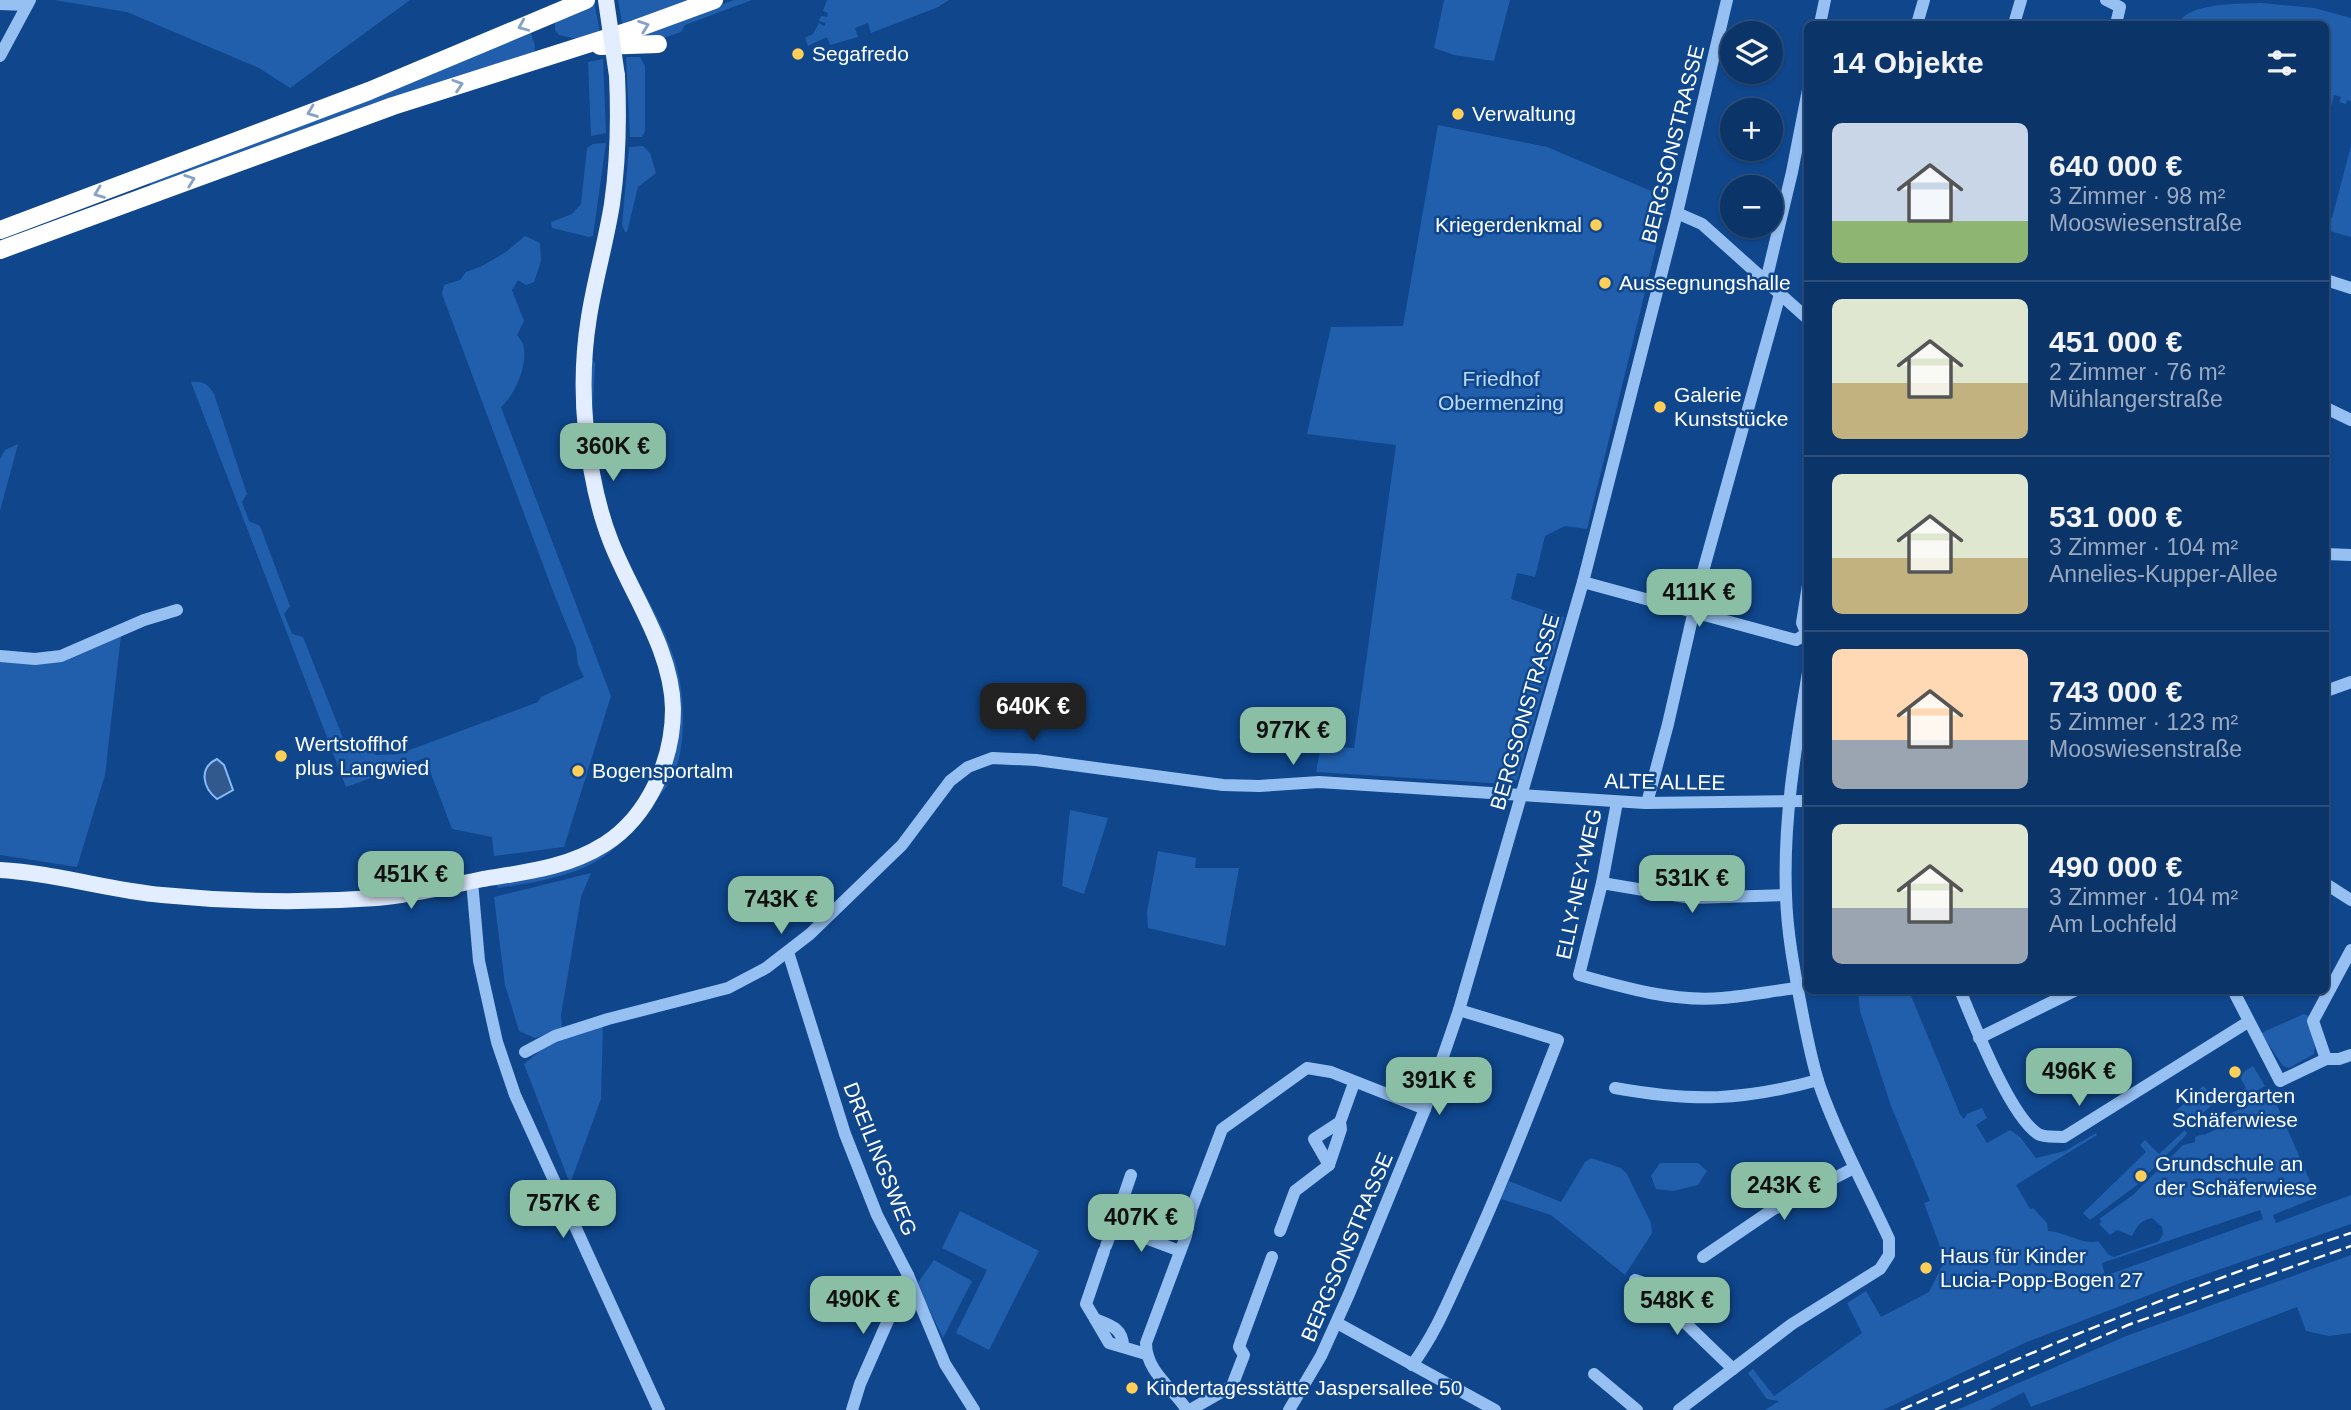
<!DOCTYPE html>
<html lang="de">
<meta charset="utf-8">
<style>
body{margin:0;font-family:Helvetica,sans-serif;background:#143c6f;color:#f1f3f6;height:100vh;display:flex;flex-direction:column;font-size:26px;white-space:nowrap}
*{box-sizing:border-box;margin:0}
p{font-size:23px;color:#9aaac0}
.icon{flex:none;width:38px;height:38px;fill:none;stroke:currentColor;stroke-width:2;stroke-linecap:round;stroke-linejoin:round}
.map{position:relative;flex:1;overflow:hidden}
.panel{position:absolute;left:1804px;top:21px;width:525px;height:973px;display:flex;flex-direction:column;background:#0b3469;border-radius:10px;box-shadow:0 2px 5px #0004,0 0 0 2px #2b4f7d}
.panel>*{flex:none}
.fabs{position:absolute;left:1720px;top:21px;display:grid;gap:14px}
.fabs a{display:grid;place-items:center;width:63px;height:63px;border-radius:50%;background:#0b3469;box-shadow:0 2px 5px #0004,0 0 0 2px #2b4f7d;font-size:35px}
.price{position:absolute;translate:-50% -60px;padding:0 16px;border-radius:14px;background:#8abfa5;color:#111;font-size:23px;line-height:46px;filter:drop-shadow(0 2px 4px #0008)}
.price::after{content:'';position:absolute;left:50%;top:42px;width:21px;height:16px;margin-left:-10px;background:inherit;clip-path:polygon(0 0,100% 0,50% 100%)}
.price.current{background:#222;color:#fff}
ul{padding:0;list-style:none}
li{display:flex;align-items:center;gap:21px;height:175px;padding:0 28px}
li+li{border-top:2px solid #2b4f7d}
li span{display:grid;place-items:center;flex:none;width:196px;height:140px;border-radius:10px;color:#555}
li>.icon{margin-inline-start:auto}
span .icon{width:84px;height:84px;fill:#fffc;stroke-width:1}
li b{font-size:30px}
h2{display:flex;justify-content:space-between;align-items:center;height:84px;padding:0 28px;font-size:30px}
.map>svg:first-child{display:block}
.green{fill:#215fac;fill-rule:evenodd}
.water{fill:#31598e;stroke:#87bbf6;stroke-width:2}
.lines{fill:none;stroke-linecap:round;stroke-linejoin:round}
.minor{stroke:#96c0f2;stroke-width:12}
.major{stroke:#e2edff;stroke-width:16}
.highway{stroke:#fff;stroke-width:18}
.rail{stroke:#fff;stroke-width:2.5;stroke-dasharray:12 5;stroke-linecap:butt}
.major-bridge{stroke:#e2edff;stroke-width:16}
.oneway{stroke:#87a2c6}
.poi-dot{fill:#ffcf58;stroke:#0f468c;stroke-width:2.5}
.labels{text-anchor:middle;stroke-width:5;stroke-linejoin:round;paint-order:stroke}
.poi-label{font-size:21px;fill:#fff;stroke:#0f468c;text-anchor:start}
.street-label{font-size:21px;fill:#fff;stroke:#0f468c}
.park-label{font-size:21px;fill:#bddafd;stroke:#0f468c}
</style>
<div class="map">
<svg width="2351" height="1410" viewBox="0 0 2351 1410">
<rect width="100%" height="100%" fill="#0f468c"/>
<!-- green -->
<g class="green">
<polygon points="54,0 410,0 290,88 259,68 127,12"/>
<polygon points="618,0 695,0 623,28"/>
<polygon points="734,0 752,0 685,25 681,32 658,40 633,37"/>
<polygon points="827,0 949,0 938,7 871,33 868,23 855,28 858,37 830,45 827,37 808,46 805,38 813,34 819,23 824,26 826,23 819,21 821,16 827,17 828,13 823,11"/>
<polygon points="1444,0 1510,0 1494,61 1454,55 1434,48"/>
<polygon points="594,2 600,32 577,39 559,35 555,30 555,19"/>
<path d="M2261,3L2314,8L2351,18V101L2347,100L2346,104L2339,102L2341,97L2334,95L2332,104L2326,111V24H2178C2188,2 2240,4 2261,3Z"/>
<polygon points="530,30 535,46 534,56 152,188 148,179"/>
<polygon points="626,57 640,57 645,66 645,131 642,137 630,137"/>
<polygon points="603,59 606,133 591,136 588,62"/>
<polygon points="1438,125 1547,147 1668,198 1587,529 1565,526 1545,536 1535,577 1517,573 1511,599 1564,617 1517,780 1506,784 1316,772 1321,746 1354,748 1396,445 1307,434 1331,327 1403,326"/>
<polygon points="606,143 593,236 589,237 552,228 551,222 572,214 581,204 587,148 593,144"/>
<polygon points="643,146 650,153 656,173 638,187 627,232 625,232 622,225 629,147"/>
<polygon points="2351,146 2351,237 2326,230 2326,217 2332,218"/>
<path d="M525,236L540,243L541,261L534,282L526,285L518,280L512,290L524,321L517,335C519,338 522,341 523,344C529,363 515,395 501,407L611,696L564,847L494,856L492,837L452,829L425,758L346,787L191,382C203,381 208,384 214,394L247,494L242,502L249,521L260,526L290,606L284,614L292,634L303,637L347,748L352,751L365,744L376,755L399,754L538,702L541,697L584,677L578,665L576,648L554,594L442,294L444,285L460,280L466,272L482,266L506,252Z"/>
<path d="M592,359L595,364C594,387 592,410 593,433C595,464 603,497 613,526C629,573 661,614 675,661C685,692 687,747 673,776C667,789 656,799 647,810C633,831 618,849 595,862C567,878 529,883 498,888L496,882L579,863L650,803L678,714L619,549L592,447L589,361Z"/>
<polygon points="18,444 0,511 0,459 5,450"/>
<polygon points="121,635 105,775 77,867 0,855 0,660 37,662"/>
<polygon points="1070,810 1108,818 1084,894 1062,886"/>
<polygon points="1158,851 1196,858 1195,868 1239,868 1225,946 1148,928 1147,912"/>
<polygon points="591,873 581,897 561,1015 562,1029 535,1038 519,1031 505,985 494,897"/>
<path d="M1858,991H1909L1960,1114L1964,1119L1967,1114L1982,1108L1987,1118L1976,1125L1987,1143L2010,1130L2020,1137L2036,1158L2065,1151L2096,1133L2097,1135L2016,1185L2030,1209L2033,1208L2047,1223L2048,1231C2064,1231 2083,1246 2098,1241L2109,1255L2114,1257L2159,1241L2163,1234L2162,1227L2152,1218C2141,1220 2137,1226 2132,1236L2117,1230L2110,1235L2099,1224L2102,1221L2099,1219L2133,1195L2183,1145L2195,1142V1137L2203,1134L2204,1135L2232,1122L2229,1114L2272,1094L2317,1197L2273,1215L2276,1223L2351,1195V1224L2183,1282L2027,1342L1883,1410H1765L1779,1401L1767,1399L1748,1373L1753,1369L1774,1396L1862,1333L1847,1303L1866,1291L1881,1317L1929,1292L1945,1260L1924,1203L1930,1201L1891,1106L1860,1011ZM2260,1210L2263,1219L2105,1276L2102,1263Z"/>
<polygon points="2304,1014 2309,1016 2315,1047 2314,1054 2289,1068 2283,1066 2261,1033"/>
<polygon points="603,1024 601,1099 570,1184 524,1064 547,1045"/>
<polygon points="2253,1066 2265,1086 2237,1102 2233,1096 2246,1088 2239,1075"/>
<polygon points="2203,1086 2218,1100 2191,1123 2184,1121 2175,1112"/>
<polygon points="2185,1130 2187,1134 2137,1185 2090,1220 2083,1213 2146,1152 2140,1145 2145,1140 2159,1154"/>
<polygon points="1591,1158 1621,1168 1627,1174 1651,1223 1652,1233 1625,1275 1551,1215 1501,1199 1509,1181 1561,1202 1585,1162"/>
<polygon points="1660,1163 1698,1163 1707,1171 1698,1185 1673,1191 1656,1189 1651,1176"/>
<polygon points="960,1211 1039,1251 989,1350 956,1333 987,1270 942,1248"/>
<polygon points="2351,1255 2351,1333 2329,1336 2306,1331 2297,1307 2031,1407 2024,1392 1989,1410 1957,1410 2126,1336"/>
<polygon points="934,1260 972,1281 943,1338 917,1284"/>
</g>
<!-- water -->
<path class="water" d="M217,759L224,765L233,790L217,799C203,788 198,768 217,759Z"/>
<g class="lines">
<!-- minor -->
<g class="minor">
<polyline points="2106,0 2120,7 2116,24"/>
<polyline points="0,4 27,5"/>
<polyline points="1820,24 1825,0"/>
<polyline points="1917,24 1924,0"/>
<polyline points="2014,24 2021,0"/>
<polyline points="0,56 30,0"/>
<polyline points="1677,213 1702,224 1808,319"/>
<polyline points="2326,280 2351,288"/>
<polyline points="1766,281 1792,172 1808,90"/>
<polyline points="2326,408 2351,420"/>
<polyline points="2326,554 2351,555"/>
<polyline points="1583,582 1796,640 1808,633"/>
<polyline points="1808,585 1802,623 1808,637"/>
<polyline points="0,656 35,659 61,656 144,620 177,610"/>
<polyline points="2326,691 2351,682"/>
<path d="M1617,802L1602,883L1579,975C1625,988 1674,1002 1722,998C1747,996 1772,991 1797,988"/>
<polyline points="1647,803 1668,724 1702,575 1780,294"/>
<polyline points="472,881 479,961 497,1042 515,1095 659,1410"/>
<polyline points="1602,883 1691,898 1786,895"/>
<polyline points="2326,884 2351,900"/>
<polyline points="788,952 845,1134 877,1215 908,1275 945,1364 974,1410"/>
<path d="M1960,990C1974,1024 2010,1116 2038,1134C2045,1138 2056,1136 2064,1137L2248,1022"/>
<polyline points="2233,990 2280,1081 2326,1059 2339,1059 2351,1055"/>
<polyline points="1979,1038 2076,990"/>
<polyline points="525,1052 555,1036 608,1019 728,988 766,968 810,934 902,845 950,781 968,767 992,758 1036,760 1223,785 1259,786 1319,782 1645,803 1808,801"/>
<polyline points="2326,1059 2313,1021 2351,950"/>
<path d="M1615,1088C1692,1102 1743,1101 1818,1080"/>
<polyline points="1329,1165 1314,1139 1340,1122"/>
<polyline points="1116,1219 1131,1175"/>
<polyline points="1113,1226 1180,1251"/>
<polyline points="1280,1231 1295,1191 1329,1165 1341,1129 1340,1122 1354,1083"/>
<polyline points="1106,1246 1116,1219 1124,1217 1132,1220 1134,1227 1132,1233"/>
<polyline points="1703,1257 1772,1210 1854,1168"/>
<polyline points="1635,1280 1644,1283 1733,1369"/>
<polyline points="1095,1319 1086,1304 1104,1251"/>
<polyline points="1337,1323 1495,1410"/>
<path d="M1123,1346C1123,1328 1110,1325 1095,1319L1109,1343L1146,1354"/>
<path d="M1412,1365C1434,1336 1448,1302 1463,1269C1498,1194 1528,1117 1558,1040L1459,1010"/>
<polyline points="1594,1374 1637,1410"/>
<polyline points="852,1410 860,1384 908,1275"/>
<path d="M1187,1410C1173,1388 1146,1372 1146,1343L1186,1236L1192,1208L1222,1129L1307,1068L1331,1072L1425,1109"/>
<polyline points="1190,1410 1232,1386 1244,1355 1239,1347 1241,1341 1272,1257"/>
<polyline points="1289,1410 1321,1356 1349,1294 1425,1109 1459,1010 1583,582 1677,213 1727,0"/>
<path d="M1679,1410L1792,1324L1880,1269L1889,1255V1239C1865,1187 1838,1138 1819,1084C1811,1059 1806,1032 1801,1006C1794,969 1787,932 1786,895C1783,819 1796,746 1808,672"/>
</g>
<!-- major -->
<path class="major" d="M0,870C55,873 108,890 162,895C233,902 306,903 377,898C412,895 448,886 483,879C526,872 567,868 605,844C649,816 673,759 673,709C672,649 632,596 611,542C597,507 590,468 586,431C582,393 583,354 589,317C595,279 606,242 612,204C618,162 619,119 617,76"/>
<!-- highway -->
<g class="highway">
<polyline points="600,46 658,44"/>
<polyline points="0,230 369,91 586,0"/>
<polyline points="0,250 393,106 635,29 714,0"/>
</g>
<!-- rail -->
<g class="rail">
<path d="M1901,1410C2049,1344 2196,1283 2351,1233"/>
<polyline points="1935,1410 2128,1325 2351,1246"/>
</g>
<!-- major-bridge -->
<polyline class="major-bridge" points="606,0 617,76"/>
</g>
<!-- one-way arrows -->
<defs><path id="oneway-chevron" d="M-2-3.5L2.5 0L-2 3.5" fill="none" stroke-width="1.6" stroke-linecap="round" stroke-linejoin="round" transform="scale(1.75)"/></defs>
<g class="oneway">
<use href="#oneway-chevron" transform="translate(523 26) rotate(157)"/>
<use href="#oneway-chevron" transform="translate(644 26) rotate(-20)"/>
<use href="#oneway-chevron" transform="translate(458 85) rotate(-18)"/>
<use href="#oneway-chevron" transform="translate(312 112) rotate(159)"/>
<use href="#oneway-chevron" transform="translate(190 180) rotate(-20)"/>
<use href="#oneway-chevron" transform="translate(99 193) rotate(159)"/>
</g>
<!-- markers -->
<g class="poi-dot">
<circle cx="798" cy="54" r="7"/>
<circle cx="1458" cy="114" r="7"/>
<circle cx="1596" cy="225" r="7"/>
<circle cx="1605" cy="283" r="7"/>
<circle cx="1660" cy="407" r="7"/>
<circle cx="281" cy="756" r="7"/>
<circle cx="578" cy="771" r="7"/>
<circle cx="2235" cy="1072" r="7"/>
<circle cx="2141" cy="1176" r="7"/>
<circle cx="1926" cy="1268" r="7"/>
<circle cx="1132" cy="1388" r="7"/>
</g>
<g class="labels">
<!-- poi labels -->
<g class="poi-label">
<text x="812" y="61">Segafredo</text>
<text x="1472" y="121">Verwaltung</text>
<text x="1582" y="232" text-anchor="end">Kriegerdenkmal</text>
<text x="1619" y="290">Aussegnungshalle</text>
<text x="1674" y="402">Galerie<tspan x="1674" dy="24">Kunststücke</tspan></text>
<text x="295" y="751">Wertstoffhof<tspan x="295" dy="24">plus Langwied</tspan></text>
<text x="592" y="778">Bogensportalm</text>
<text x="2235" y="1103" text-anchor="middle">Kindergarten<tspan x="2235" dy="24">Schäferwiese</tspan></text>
<text x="2155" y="1171">Grundschule an<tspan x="2155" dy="24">der Schäferwiese</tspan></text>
<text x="1940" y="1263">Haus für Kinder<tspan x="1940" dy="24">Lucia-Popp-Bogen 27</tspan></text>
<text x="1146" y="1395">Kindertagesstätte Jaspersallee 50</text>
</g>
<!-- street labels -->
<g class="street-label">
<text transform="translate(1673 144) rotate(-76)" y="7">BERGSONSTRASSE</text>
<text transform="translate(1525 712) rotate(-74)" y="7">BERGSONSTRASSE</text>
<text transform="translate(1665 782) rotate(1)" y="7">ALTE ALLEE</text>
<text transform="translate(1579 884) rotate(-78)" y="7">ELLY-NEY-WEG</text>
<text transform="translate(880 1159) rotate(68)" y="7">DREILINGSWEG</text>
<text transform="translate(1347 1247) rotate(-67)" y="7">BERGSONSTRASSE</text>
</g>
<!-- park labels -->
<g class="park-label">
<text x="1501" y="386">Friedhof<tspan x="1501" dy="24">Obermenzing</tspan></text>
</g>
</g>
</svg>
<div class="fabs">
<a><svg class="icon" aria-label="layers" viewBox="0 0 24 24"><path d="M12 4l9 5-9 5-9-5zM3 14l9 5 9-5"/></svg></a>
<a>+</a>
<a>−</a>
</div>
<b class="price" style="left:613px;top:483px">360K €</b>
<b class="price" style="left:1699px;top:629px">411K €</b>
<b class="price current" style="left:1033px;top:743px">640K €</b>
<b class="price" style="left:1293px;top:767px">977K €</b>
<b class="price" style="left:411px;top:911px">451K €</b>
<b class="price" style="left:1692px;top:915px">531K €</b>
<b class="price" style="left:781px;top:936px">743K €</b>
<b class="price" style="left:2079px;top:1108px">496K €</b>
<b class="price" style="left:1439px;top:1117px">391K €</b>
<b class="price" style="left:1784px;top:1222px">243K €</b>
<b class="price" style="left:563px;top:1240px">757K €</b>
<b class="price" style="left:1141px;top:1254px">407K €</b>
<b class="price" style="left:863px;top:1336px">490K €</b>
<b class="price" style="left:1677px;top:1337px">548K €</b>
<section class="panel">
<h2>14 Objekte<svg class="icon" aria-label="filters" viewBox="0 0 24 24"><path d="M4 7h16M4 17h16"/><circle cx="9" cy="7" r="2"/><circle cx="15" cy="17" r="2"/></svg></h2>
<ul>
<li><span style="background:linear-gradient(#c9d6e8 70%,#8fb573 0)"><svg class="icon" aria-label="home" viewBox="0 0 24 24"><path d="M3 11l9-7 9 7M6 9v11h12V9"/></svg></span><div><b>640 000 €</b><p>3 Zimmer · 98 m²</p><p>Mooswiesenstraße</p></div></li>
<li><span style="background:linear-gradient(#dfe7d0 60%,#c2b280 0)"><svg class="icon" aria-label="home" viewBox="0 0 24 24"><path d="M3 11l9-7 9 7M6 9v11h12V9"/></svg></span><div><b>451 000 €</b><p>2 Zimmer · 76 m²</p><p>Mühlangerstraße</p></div></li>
<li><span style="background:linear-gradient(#dfe7d0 60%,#c2b280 0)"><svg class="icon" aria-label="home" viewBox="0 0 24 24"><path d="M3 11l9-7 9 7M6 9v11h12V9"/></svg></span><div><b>531 000 €</b><p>3 Zimmer · 104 m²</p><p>Annelies-Kupper-Allee</p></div></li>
<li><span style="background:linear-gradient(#ffd9b3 65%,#9aa5b1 0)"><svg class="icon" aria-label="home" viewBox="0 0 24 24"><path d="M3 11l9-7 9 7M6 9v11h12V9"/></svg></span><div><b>743 000 €</b><p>5 Zimmer · 123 m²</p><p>Mooswiesenstraße</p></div></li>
<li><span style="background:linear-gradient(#dfe7d0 60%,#9aa5b1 0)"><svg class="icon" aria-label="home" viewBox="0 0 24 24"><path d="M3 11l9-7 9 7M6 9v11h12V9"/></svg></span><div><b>490 000 €</b><p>3 Zimmer · 104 m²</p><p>Am Lochfeld</p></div></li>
</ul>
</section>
</div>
